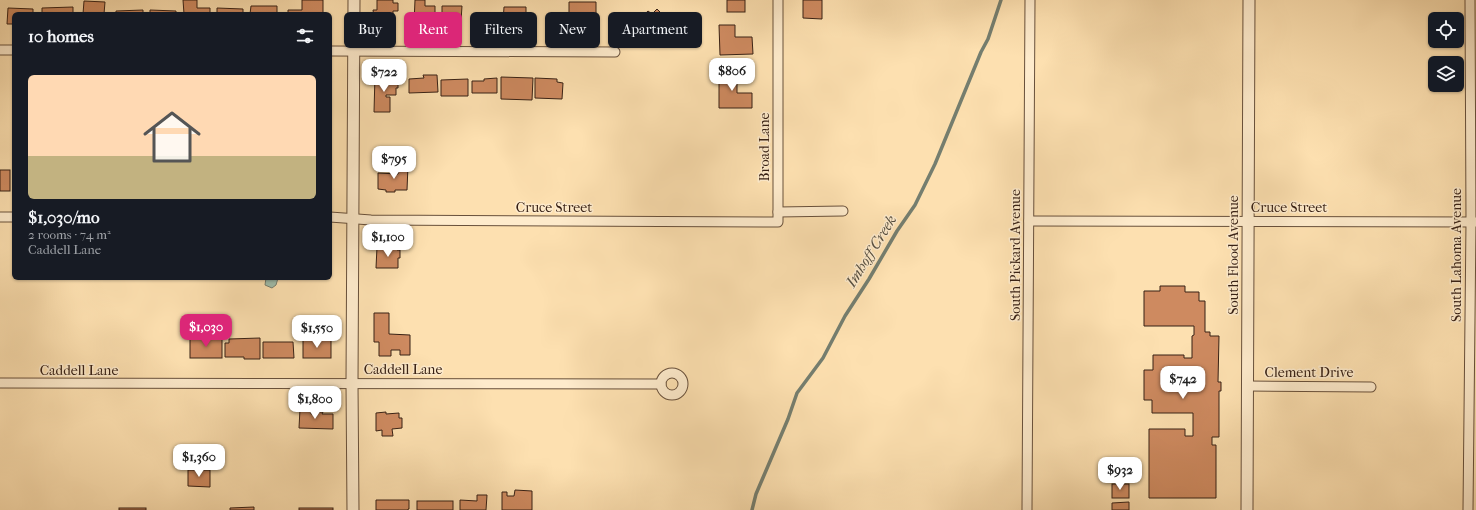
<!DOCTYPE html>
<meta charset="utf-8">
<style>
body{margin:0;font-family:"IM FELL French Canon",serif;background:#20242c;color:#f1f3f6;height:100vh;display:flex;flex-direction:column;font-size:15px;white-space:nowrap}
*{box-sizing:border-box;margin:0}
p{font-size:13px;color:#9ea1a6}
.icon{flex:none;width:22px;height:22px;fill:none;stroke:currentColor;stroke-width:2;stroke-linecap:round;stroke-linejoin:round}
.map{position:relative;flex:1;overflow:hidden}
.drawer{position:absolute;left:12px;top:12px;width:320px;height:268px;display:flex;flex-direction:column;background:#171b24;border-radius:6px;box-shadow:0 1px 3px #0004}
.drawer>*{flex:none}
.banner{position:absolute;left:344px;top:12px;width:380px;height:36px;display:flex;gap:8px}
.controls{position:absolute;left:1428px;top:12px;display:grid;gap:8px}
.controls a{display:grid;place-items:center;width:36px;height:36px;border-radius:6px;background:#171b24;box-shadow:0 1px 3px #0004;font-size:20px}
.price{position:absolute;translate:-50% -34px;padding:0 9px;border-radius:8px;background:#fff;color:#222;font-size:13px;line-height:26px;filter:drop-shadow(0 1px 2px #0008)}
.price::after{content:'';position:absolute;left:50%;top:24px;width:12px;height:9px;margin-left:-6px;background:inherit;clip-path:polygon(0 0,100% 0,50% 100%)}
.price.on{background:#db2777;color:#fff}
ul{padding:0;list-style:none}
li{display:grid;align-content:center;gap:8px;height:212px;padding:0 16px}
li span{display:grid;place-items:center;height:124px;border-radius:6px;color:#555}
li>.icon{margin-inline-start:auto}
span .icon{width:72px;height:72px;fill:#fffc;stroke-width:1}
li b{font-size:17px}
h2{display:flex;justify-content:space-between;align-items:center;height:48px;padding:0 16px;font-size:17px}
.chip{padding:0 14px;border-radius:6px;background:#171b24;box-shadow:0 1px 3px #0004;font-size:14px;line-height:36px}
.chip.on{background:#db2777;color:#fff}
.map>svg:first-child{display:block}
.water{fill:#9fbdab;stroke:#757e6f}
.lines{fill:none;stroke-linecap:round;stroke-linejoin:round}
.stream{stroke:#757e6f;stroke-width:3.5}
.building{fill:#ce8a60;stroke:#372014}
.minor-casing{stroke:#68503b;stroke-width:11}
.tertiary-casing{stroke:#68503b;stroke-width:13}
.minor{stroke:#feebcc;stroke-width:9}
.tertiary{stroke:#feebcc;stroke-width:11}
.labels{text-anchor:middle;stroke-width:3;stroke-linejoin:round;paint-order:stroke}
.street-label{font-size:14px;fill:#372014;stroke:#feebcc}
.water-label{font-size:15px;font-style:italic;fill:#564f41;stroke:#feebcc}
</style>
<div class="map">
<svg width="1476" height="510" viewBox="0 0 1476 510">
<rect width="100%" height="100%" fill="#fde0b0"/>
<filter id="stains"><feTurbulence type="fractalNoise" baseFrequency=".005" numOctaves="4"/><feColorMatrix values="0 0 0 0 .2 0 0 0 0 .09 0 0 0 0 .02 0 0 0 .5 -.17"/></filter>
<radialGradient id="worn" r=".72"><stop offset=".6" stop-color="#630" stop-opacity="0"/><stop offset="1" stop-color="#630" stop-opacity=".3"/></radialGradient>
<!-- water -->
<polygon class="water" points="266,278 278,278 276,285 272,288 265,285"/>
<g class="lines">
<!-- stream -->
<polyline class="stream" points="752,510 756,494 788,419 797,393 823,358 845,316 869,279 897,231 915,205 935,164 981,52 988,39 1001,0"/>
</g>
<!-- building -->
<g class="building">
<polygon points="183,0 197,0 197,8 210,8 210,14 184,14"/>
<polygon points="302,0 323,0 323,13 288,14 288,10 302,10"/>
<polygon points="377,0 393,0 393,3 398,3 398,11 393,11 393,26 375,24 373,10 377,10"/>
<polygon points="415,0 425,0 425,6 435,6 435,25 414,24"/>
<rect x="727" y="0" width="18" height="12"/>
<polygon points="803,0 822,0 822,19 803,18"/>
<polygon points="84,1 105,2 104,14 83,14"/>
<polygon points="569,2 596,2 596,19 579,19 579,26 569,26"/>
<polygon points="251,6 277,6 277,14 250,14"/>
<polygon points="442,6 462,6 461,21 442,21"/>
<polygon points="73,7 73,14 42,14 42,8"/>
<polygon points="504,7 526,7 526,28 510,27 510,22 503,22"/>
<polygon points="8,8 33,9 33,14 14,14 14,24 7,24"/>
<polygon points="217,8 243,9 243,14 217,14"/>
<polygon points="657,9 673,25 664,34 667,37 661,43 649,30 640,38 630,28 648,11 652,14"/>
<polygon points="143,10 143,14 116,14 116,11"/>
<polygon points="150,10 176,11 176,14 150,14"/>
<polygon points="719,25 735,25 735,37 752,37 753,54 720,55"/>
<polygon points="719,71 737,71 737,93 752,93 752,108 719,108"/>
<polygon points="375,75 389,75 389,79 398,79 398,88 396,88 396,95 386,95 386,97 390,97 390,112 374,112"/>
<polygon points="423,75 437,75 438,92 409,93 409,79 424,78"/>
<polygon points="501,77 533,78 532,100 501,99"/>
<polygon points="497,78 497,93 472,93 472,81 484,81 484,79"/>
<polygon points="535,78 557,79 557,82 563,83 562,99 535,98"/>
<polygon points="468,79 468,96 441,96 441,80"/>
<polygon points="399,164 408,165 407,190 395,190 395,192 386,192 386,190 378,189 378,173 398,174"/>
<rect x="0" y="170" width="10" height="21"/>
<polygon points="377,247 397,247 397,250 400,250 400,258 398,258 398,268 376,268"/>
<polygon points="1160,286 1185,286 1185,292 1199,292 1199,301 1205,301 1205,332 1210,332 1210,336 1219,336 1218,382 1221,382 1221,391 1219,391 1219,437 1212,437 1212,445 1216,445 1216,498 1149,498 1149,429 1185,429 1185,436 1193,436 1193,413 1152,413 1152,400 1144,400 1144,370 1153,370 1153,355 1184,355 1184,358 1192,358 1192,336 1194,335 1194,326 1144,326 1144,291 1160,291"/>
<polygon points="374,313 389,313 389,334 410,335 410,355 400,355 400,350 391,350 391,356 379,356 379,342 374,342"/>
<rect x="190" y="338" width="32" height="20"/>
<polygon points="260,338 260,359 244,359 244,357 225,357 225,343 229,343 229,339"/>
<rect x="303" y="340" width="28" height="18"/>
<polygon points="263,342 293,342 294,358 263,358"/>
<polygon points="300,409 311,409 311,414 315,414 315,412 323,412 322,414 333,414 333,429 299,428"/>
<polygon points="386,412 386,414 399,413 399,418 402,418 402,428 392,429 393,436 382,436 382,430 376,431 376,413"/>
<polygon points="188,470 210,470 210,487 188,486"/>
<rect x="1112" y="484" width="17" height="14"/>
<polygon points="515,490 532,491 532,510 502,510 502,492 507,492 507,496 514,496"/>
<polygon points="477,495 487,495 486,510 460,510 460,500 477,501"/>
<polygon points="376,500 409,500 409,509 408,509 408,510 376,510"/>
<rect x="417" y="501" width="36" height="9"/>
<polygon points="1129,502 1129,510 1112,510 1112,503"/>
<polygon points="254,507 254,510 230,510 230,508"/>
<rect x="119" y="508" width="27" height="2"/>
<rect x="299" y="508" width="34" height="2"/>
</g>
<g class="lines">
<defs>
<g id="minor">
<polyline points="0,50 14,50"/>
<polyline points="330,51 615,52"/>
<polyline points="778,212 843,211"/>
<polyline points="0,217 14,217"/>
<polyline points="330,217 371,220 778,222 778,0"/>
<polyline points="1029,221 1476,222"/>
<circle cx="672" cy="384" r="11"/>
<polyline points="0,383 661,384"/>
<polyline points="1248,386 1371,387"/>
<polyline points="1027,510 1030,0"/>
<polyline points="1468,510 1471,222 1470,0"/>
</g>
<g id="tertiary">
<polyline points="353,510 352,384 354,0"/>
<polyline points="1247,510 1249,0"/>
</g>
</defs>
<!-- minor casing -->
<use href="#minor" class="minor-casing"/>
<!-- tertiary casing -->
<use href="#tertiary" class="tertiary-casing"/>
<!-- minor -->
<use href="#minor" class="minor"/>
<!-- tertiary -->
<use href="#tertiary" class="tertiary"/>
</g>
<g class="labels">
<!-- street labels -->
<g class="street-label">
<text transform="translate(764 147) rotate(-90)" y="5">Broad Lane</text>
<text x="554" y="212">Cruce Street</text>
<text x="1289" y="212">Cruce Street</text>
<text transform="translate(1015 255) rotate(-90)" y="5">South Pickard Avenue</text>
<text transform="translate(1233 255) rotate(-90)" y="5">South Flood Avenue</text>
<text transform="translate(1456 255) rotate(-90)" y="5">South Lahoma Avenue</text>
<text x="403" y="374">Caddell Lane</text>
<text x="79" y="375">Caddell Lane</text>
<text x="1309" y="377">Clement Drive</text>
</g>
<!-- water labels -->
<g class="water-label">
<text transform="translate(871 251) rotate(-58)" y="5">Imhoff Creek</text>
</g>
</g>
<rect width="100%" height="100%" filter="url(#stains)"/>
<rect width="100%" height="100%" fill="url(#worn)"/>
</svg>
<div class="controls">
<a><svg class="icon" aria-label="locate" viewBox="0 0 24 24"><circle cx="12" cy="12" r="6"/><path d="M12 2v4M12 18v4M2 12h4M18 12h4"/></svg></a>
<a><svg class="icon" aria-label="layers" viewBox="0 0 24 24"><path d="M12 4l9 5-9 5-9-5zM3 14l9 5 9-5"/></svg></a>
</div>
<b class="price" style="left:732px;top:92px">$806</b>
<b class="price" style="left:384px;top:93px">$722</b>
<b class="price" style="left:394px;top:180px">$795</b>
<b class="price" style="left:388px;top:258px">$1,100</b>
<b class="price on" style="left:206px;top:348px">$1,030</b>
<b class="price" style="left:317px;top:349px">$1,550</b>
<b class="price" style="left:1183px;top:400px">$742</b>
<b class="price" style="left:315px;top:420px">$1,800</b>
<b class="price" style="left:199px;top:478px">$1,360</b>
<b class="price" style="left:1120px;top:491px">$932</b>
<div class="banner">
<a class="chip">Buy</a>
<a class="chip on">Rent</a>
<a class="chip">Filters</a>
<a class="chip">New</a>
<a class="chip">Apartment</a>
</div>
<section class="drawer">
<h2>10 homes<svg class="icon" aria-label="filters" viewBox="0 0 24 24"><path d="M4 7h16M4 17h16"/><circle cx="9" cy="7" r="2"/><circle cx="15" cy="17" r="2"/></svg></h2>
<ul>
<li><span style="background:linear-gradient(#ffd9b3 65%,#c2b280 0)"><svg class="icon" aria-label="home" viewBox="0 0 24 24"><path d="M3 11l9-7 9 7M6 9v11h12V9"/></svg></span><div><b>$1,030/mo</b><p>2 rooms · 74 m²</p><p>Caddell Lane</p></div></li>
</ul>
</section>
</div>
